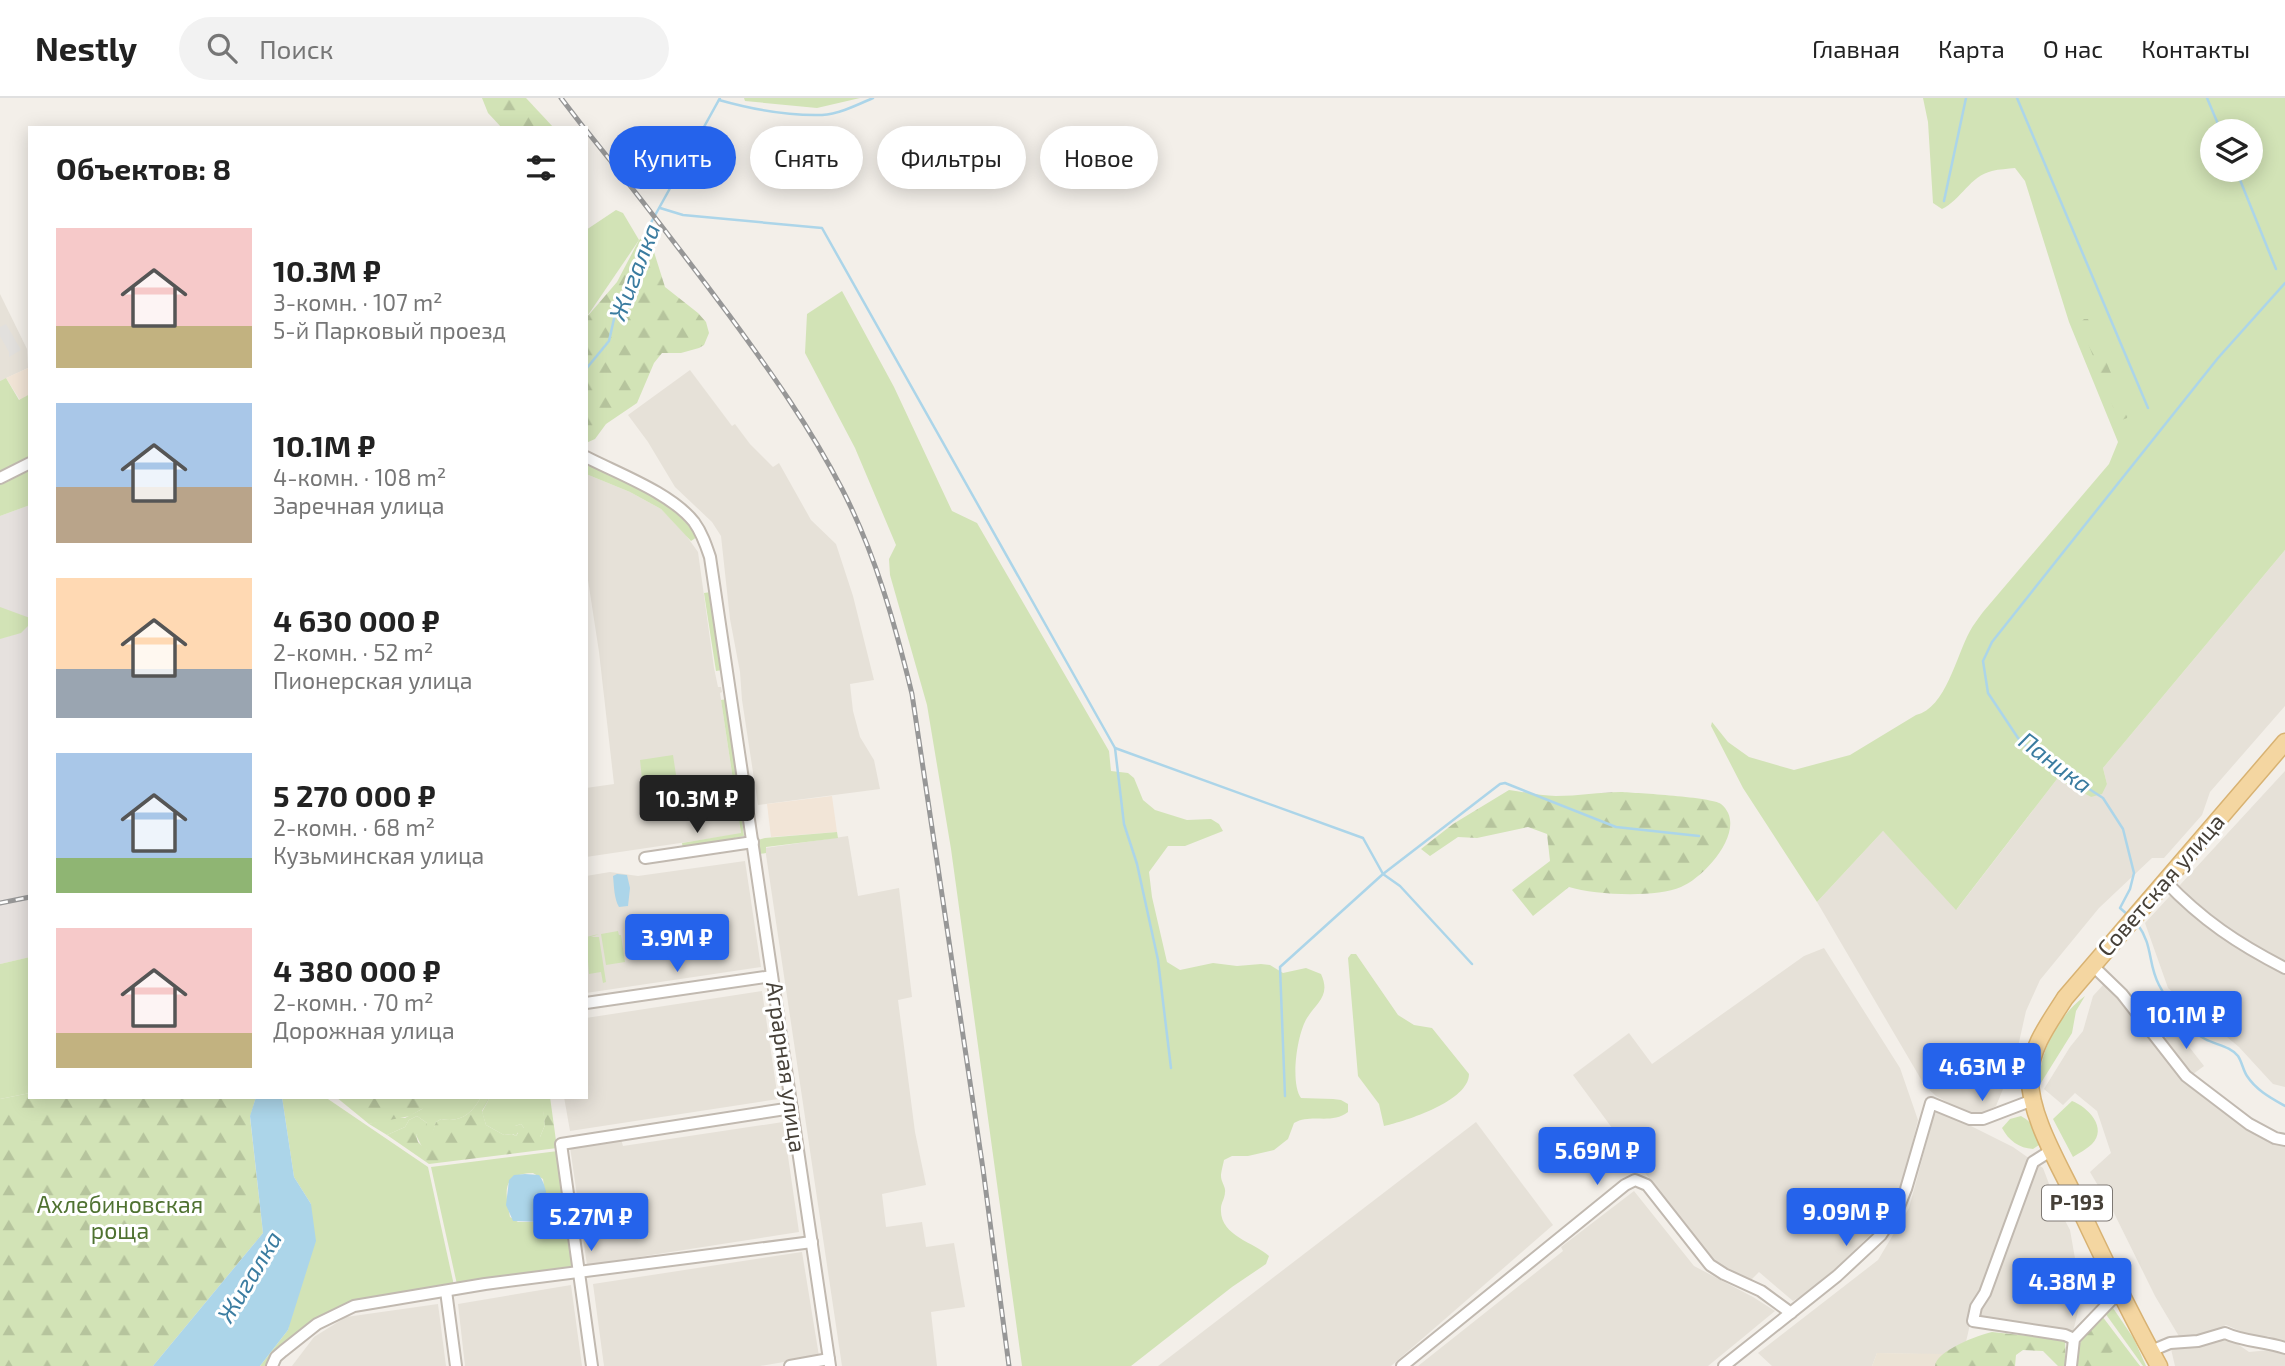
<!DOCTYPE html>
<html lang="ru">
<meta charset="utf-8">
<style>
body{margin:0;font-family:"Exo 2",sans-serif;background:#f2f2f2;color:#222;height:100vh;display:flex;flex-direction:column;font-size:26px;white-space:nowrap}
*{box-sizing:border-box;margin:0}
p{font-size:23px;color:#767676}
.icon{flex:none;width:38px;height:38px;fill:none;stroke:currentColor;stroke-width:2;stroke-linecap:round;stroke-linejoin:round}
.map{position:relative;flex:1;overflow:hidden}
.details{position:absolute;left:28px;top:28px;width:560px;height:973px;display:flex;flex-direction:column;background:#fff;border-radius:0px;box-shadow:0 4px 18px #0003}
.details>*{flex:none}
.hud{position:absolute;left:609px;top:28px;width:665px;height:63px;display:flex;gap:14px}
.buttons{position:absolute;left:2200px;top:21px;display:grid;gap:14px}
.buttons a{display:grid;place-items:center;width:63px;height:63px;border-radius:50%;background:#fff;box-shadow:0 4px 18px #0003;font-size:35px}
.price{position:absolute;translate:-50% -60px;padding:0 16px;border-radius:7px;background:#2563eb;color:#fff;font-size:23px;line-height:46px;filter:drop-shadow(0 2px 4px #0008)}
.price::after{content:'';position:absolute;left:50%;top:42px;width:21px;height:16px;margin-left:-10px;background:inherit;clip-path:polygon(0 0,100% 0,50% 100%)}
.price.active{background:#222;color:#fff}
ul{padding:0;list-style:none}
li{display:flex;align-items:center;gap:21px;height:175px;padding:0 28px}
li span{display:grid;place-items:center;flex:none;width:196px;height:140px;border-radius:0px;color:#555}
li>.icon{margin-inline-start:auto}
span .icon{width:84px;height:84px;fill:#fffc;stroke-width:1}
li b{font-size:30px}
h2{display:flex;justify-content:space-between;align-items:center;height:84px;padding:0 28px;font-size:30px}
.pill{padding:0 24px;border-radius:32px;background:#fff;box-shadow:0 4px 18px #0003;font-size:24px;line-height:63px}
.pill.active{background:#2563eb;color:#fff}
header{display:flex;align-items:center;gap:42px;box-sizing:border-box;height:98px;padding:0 35px;background:#fff;border-bottom:2px solid #e0e0e0}
header strong{font-size:33px}
nav{display:flex;gap:38px;margin-inline-start:auto;font-size:24px}
.search{width:490px;height:63px;background:#f2f2f2;display:flex;align-items:center;gap:18px;box-sizing:border-box;padding:0 24px;border-radius:38px;color:#767676;font-size:26px}
.map>svg:first-child{display:block}
.residential{fill:#e6e1d8}
.commercial{fill:#f2e5d7}
.industrial{fill:#e6e1de}
.education{fill:#ebe3d5}
.green{fill:#d2e3b6;fill-rule:evenodd}
.forest{fill:url(#forest-firs)}
.parking{fill:#e2e0dd}
.water{fill:#acd5e9}
.lines{fill:none;stroke-linecap:round;stroke-linejoin:round}
.stream{stroke:#acd5e9;stroke-width:2.5}
.minor-casing{stroke:#c1b9b0;stroke-width:14}
.primary-casing{stroke:#d8b272;stroke-width:19}
.minor{stroke:#fff;stroke-width:10}
.primary{stroke:#f4d6a1;stroke-width:16}
.rail-casing{stroke:#979797;stroke-width:5}
.rail{stroke:#fff;stroke-width:2.5;stroke-dasharray:8;stroke-linecap:butt}
.labels{text-anchor:middle;stroke-width:6;stroke-linejoin:round;paint-order:stroke}
.shield{fill:#fff;stroke:#7e7974;stroke-width:2}
.shield-label{font-size:21px;font-weight:bold;fill:#464038}
.street-label{font-size:23px;fill:#464038;stroke:#fff}
.park-label{font-size:23px;fill:#4f7231;stroke:#fff}
.water-label{font-size:24px;font-style:italic;fill:#3a7ca0;stroke:#fff}
</style>
<header>
<strong>Nestly</strong>
<div class="search"><svg class="icon" aria-label="search" viewBox="0 0 24 24"><circle cx="10" cy="10" r="6"/><path d="M15 15l6 6"/></svg>Поиск</div>
<nav><a>Главная</a><a>Карта</a><a>О нас</a><a>Контакты</a></nav>
</header>
<div class="map">
<svg width="2285" height="1268" viewBox="0 0 2285 1268">
<defs>
<pattern id="forest-firs" width="22" height="20" patternUnits="userSpaceOnUse" patternTransform="scale(1.75)"><rect width="22" height="20" fill="#d2e3b6"/><path d="M5 1l3.5 6h-7zM16 11l3.5 6h-7z" fill="#b6c49d"/></pattern>
</defs>
<rect width="100%" height="100%" fill="#f3efe9"/>
<!-- residential -->
<g class="residential">
<polygon points="0,196 27,251 28,270 0,283"/>
<polygon points="690,272 732,328 735,326 750,346 773,369 779,365 811,422 836,446 853,498 874,582 850,586 853,613 860,639 874,662 880,691 758,707 742,602 740,574 730,521 721,438 712,424 675,389 648,344 628,317"/>
<polygon points="586,376 630,394 661,411 685,436 698,454 714,570 718,589 721,589 722,594 720,595 741,736 586,759 586,690 614,686 599,554 586,469"/>
<polygon points="2285,452 2285,608 2210,694 2202,717 2164,760 2152,760 2099,810 2040,882 2026,913 2015,962 1996,1008 1979,1017 1963,1013 1936,998 1925,988 1817,804 1883,733 1957,811 2057,681 2091,699 2107,686 2103,670"/>
<polygon points="2285,673 2285,989 2273,986 2239,949 2168,890 2145,825"/>
<polygon points="848,738 858,798 899,790 912,899 898,902 915,1034 926,1087 882,1096 886,1129 922,1124 926,1149 954,1145 965,1209 931,1214 937,1268 842,1268 765,750"/>
<polygon points="745,763 761,869 586,895 586,778 610,774 638,778"/>
<polygon points="1824,850 1900,970 1918,1022 1903,1083 1894,1105 1881,1126 1843,1164 1805,1196 1793,1203 1759,1174 1749,1184 1717,1166 1705,1156 1573,977 1629,935 1652,966 1804,858"/>
<polygon points="2105,885 2125,903 2156,947 2176,932 2204,968 2185,982 2285,1046 2285,1245 2268,1238 2261,1242 2226,1227 2205,1238 2180,1240 2155,1198 2113,1113 2090,1074 2111,1055 2097,1013 2075,995 2063,1007 2044,991 2070,949 2083,933 2093,898"/>
<polygon points="762,893 778,1001 570,1033 564,999 586,999 586,920"/>
<polygon points="1939,1012 2013,1049 2043,1070 2057,1107 2070,1132 2079,1183 2079,1209 2073,1234 1971,1222 1963,1257 1877,1255 1872,1268 1772,1268 1758,1255 1878,1162 1909,1110 1934,1017"/>
<polygon points="783,1024 799,1134 587,1167 570,1049 621,1041 623,1048"/>
<polygon points="1476,1024 1553,1127 1391,1268 1158,1268"/>
<polygon points="1634,1093 1694,1168 1753,1199 1775,1213 1708,1268 1418,1268 1563,1153 1561,1149"/>
<polygon points="802,1154 819,1258 760,1268 604,1268 593,1186"/>
<polygon points="571,1187 582,1268 465,1268 458,1206"/>
<polygon points="438,1206 446,1268 292,1268 314,1239 346,1219"/>
<polygon points="2226,1238 2249,1254 2280,1251 2285,1253 2285,1268 2175,1268 2171,1251 2210,1244"/>
</g>
<!-- commercial -->
<g class="commercial">
<polygon points="28,270 30,296 20,302 6,280"/>
<polygon points="832,698 837,734 771,739 767,706"/>
</g>
<!-- industrial -->
<polygon class="industrial" points="30,407 30,859 0,866 0,418"/>
<!-- education -->
<polygon class="education" points="1877,1255 1949,1256 1948,1268 1872,1268"/>
<!-- green -->
<g class="green">
<polygon points="744,0 860,0 817,10 745,3"/>
<path d="M1923,0H2285V452L2103,670L2107,686L2102,696L2091,699L2057,681L1956,812L1883,733L1817,804L1743,690L1711,628L1712,624L1728,644L1749,659L1794,672L1850,657L1916,617C1946,610 1956,558 1970,533C1973,527 1978,521 1983,514L2109,366L2118,344L2069,224L2025,83L2015,70C2008,71 1999,71 1992,73C1970,78 1961,102 1942,111L1933,105L1928,24ZM2212,33H2250V72H2212Z"/>
<polygon points="616,112 623,115 639,142 586,220 586,132"/>
<path d="M842,193L894,289L952,413L977,425L1109,653L1111,673L1128,675L1134,680L1143,702L1155,712L1187,722L1211,721L1219,726L1223,733L1185,748H1168L1149,774L1152,799L1167,864L1180,872L1213,865L1237,868L1261,866L1270,867L1283,875L1306,870L1321,876C1331,898 1317,904 1307,920C1297,936 1290,985 1301,1000L1333,1001L1341,1002L1348,1006V1014C1331,1027 1312,1015 1294,1025L1288,1041L1274,1052L1248,1058H1232L1224,1062C1223,1067 1221,1074 1221,1078C1221,1084 1226,1089 1225,1094C1225,1100 1221,1105 1221,1110C1219,1138 1254,1144 1269,1158L1266,1166L1232,1189L1131,1268H1022L951,751L927,607L890,477L889,461L896,447L855,350L805,255L807,216Z"/>
<polygon points="6,280 19,302 30,296 30,358 0,373 0,283"/>
<path d="M586,365C626,383 672,401 697,439L691,443L661,411L630,394L586,376Z"/>
<polygon points="30,370 30,407 0,418 0,384"/>
<polygon points="711,494 722,572 716,573 704,495"/>
<polygon points="0,509 30,520 30,526 21,535 0,541"/>
<polygon points="727,601 744,738 683,751 682,745 741,735 721,602"/>
<polygon points="673,657 676,677 642,681 640,662"/>
<polygon points="837,734 838,740 766,749 766,755 760,756 758,742 765,740"/>
<polygon points="618,833 619,837 621,837 625,864 606,867 601,836"/>
<polygon points="599,836 591,839 599,839 606,884 603,885 601,874 589,876 586,839"/>
<path d="M1351,856H1356L1398,917L1414,927L1432,930L1469,976C1469,1003 1406,1023 1384,1028L1379,1006L1358,978L1348,860Z"/>
<polygon points="30,859 30,995 0,1001 0,866"/>
<path d="M2085,898L2076,913L2072,935L2039,988C2039,954 2058,918 2085,898Z"/>
<polygon points="282,999 325,999 428,1069 455,1192 341,1208 277,1255 271,1268 260,1268 288,1232 311,1106 294,1079"/>
<path d="M428,999H481C472,1016 460,1025 441,1021L436,1024L428,1051L424,1053L416,1037L427,1031V1025L417,1018L409,1022L405,1029L387,1037L369,1026L393,1019L405,1020L422,1011Z"/>
<polygon points="490,999 542,1000 545,1027 540,1039 531,1039 521,1026 515,1028 518,1034 516,1038 513,1036 504,1037 486,1027 482,1014"/>
<path d="M2072,1003C2088,1009 2108,1030 2092,1046C2087,1051 2079,1055 2073,1059L2053,1021Z"/>
<path d="M2021,1018C2034,1025 2036,1034 2039,1047L2033,1051C2019,1050 2009,1043 2002,1030L2010,1021Z"/>
<path d="M558,1053L574,1176L458,1191L431,1069ZM533,1075L543,1081C545,1097 549,1110 541,1124H518L510,1119C505,1093 501,1076 533,1075Z"/>
<polygon points="2113,1210 2134,1241 2146,1268 2143,1268 2105,1215"/>
<polygon points="2096,1224 2140,1268 2077,1268"/>
</g>
<!-- forest -->
<g class="forest">
<polygon points="482,0 526,0 554,30 502,30 488,15"/>
<polygon points="642,140 654,154 665,189 698,215 706,224 709,235 704,247 699,250 681,255 662,255 654,265 637,305 606,326 595,341 586,345 586,220 617,184 639,142"/>
<polygon points="2084,221 2088,221 2128,315 2127,320 2122,322 2115,314 2080,225"/>
<path d="M1509,692C1524,694 1541,698 1556,698C1578,698 1600,694 1621,694C1637,695 1712,699 1721,706C1750,730 1704,780 1681,789C1656,800 1595,797 1569,789L1533,818L1512,792L1550,763L1547,736L1528,729L1477,740L1458,739L1430,758L1421,751L1453,726Z"/>
<polygon points="30,995 30,999 256,999 250,1019 263,1135 153,1268 0,1268 0,1001"/>
<polygon points="336,999 428,999 428,1001 425,1009 410,1018 369,1026"/>
<path d="M481,999H490L482,1013L486,1027L504,1037L512,1036L516,1038L518,1035L514,1032L515,1028L521,1026L524,1030H529L532,1032V1039H540L545,1027L541,999H550L557,1050L429,1066L387,1037L405,1029L409,1022L417,1018L427,1025V1033L416,1037L418,1044L426,1052L436,1024L441,1021C460,1025 472,1016 481,999Z"/>
<path d="M2102,1218L2140,1268H2133L2122,1255L2118,1256L2114,1253L2107,1257L2099,1255L2101,1268H2077C2074,1244 2087,1235 2102,1218Z"/>
<path d="M1992,1234L2065,1242L2066,1268H2058L2043,1253L2023,1252L2016,1257L2015,1268H1935C1936,1253 1978,1237 1992,1234Z"/>
</g>
<!-- parking -->
<polygon class="parking" points="6,226 21,252 9,259 9,254 0,238 0,229"/>
<!-- water -->
<g class="water">
<path d="M617,776L627,777L630,790L628,808L619,809C614,801 614,787 613,778Z"/>
<polygon points="256,999 282,999 294,1079 311,1106 316,1143 288,1232 260,1268 153,1268 263,1135 250,1018"/>
<path d="M525,1076L539,1077C548,1089 550,1112 542,1124L513,1123L506,1107L509,1082L514,1077Z"/>
</g>
<g class="lines">
<!-- stream -->
<g class="stream">
<polyline points="2017,0 2148,310"/>
<polyline points="2207,0 2221,33"/>
<path d="M719,2C751,11 788,18 822,17C839,16 857,7 873,0"/>
<polyline points="2236,72 2276,171"/>
<polyline points="1944,103 1966,0"/>
<polyline points="660,110 683,117 822,130 1115,650 1363,740 1383,776 1400,788 1472,866"/>
<polyline points="586,271 609,243 616,212 634,175 648,130 720,0"/>
<polyline points="1115,650 1124,726 1137,766 1158,862 1171,970"/>
<polyline points="2128,817 2120,810 2130,791 2134,775 2123,731 2103,700 2031,653 2018,640 1988,595 1983,563 1992,544 2057,462 2218,260 2285,185"/>
<path d="M2138,827C2153,847 2148,867 2159,887C2169,906 2186,931 2205,941C2216,947 2230,948 2238,958C2242,964 2243,972 2247,978C2256,992 2271,1000 2285,1008"/>
<polyline points="1285,998 1280,869 1383,776 1500,686 1505,685 1616,729 1699,738"/>
</g>
<defs>
<g id="minor">
<path d="M586,359C619,376 671,395 694,424C702,435 706,447 710,459L830,1268"/>
<polyline points="0,380 30,365"/>
<polyline points="645,760 753,744"/>
<path d="M2165,783C2202,822 2238,846 2285,870"/>
<polyline points="2092,867 2122,896 2186,978 2249,1026 2275,1040 2285,1042"/>
<polyline points="586,905 772,878"/>
<polyline points="2052,1052 2033,1064 1985,1195 1976,1209 1973,1223 2065,1237 2074,1241"/>
<polyline points="446,1193 456,1268"/>
<path d="M2151,1253L2170,1245L2198,1243L2225,1235C2244,1244 2265,1243 2285,1250"/>
<polyline points="272,1268 276,1259 283,1253 317,1226 354,1208 485,1186 812,1144"/>
<polyline points="592,1268 561,1046 792,1010"/>
<polyline points="790,1268 829,1261"/>
<polyline points="1402,1268 1625,1087 1635,1082 1647,1087 1710,1167 1724,1176 1761,1193 1791,1215"/>
<polyline points="1724,1268 1837,1178 1881,1137 1898,1111 1906,1091 1931,1005 1970,1021 1983,1021 2033,1002"/>
<polyline points="2071,1268 2074,1241 2120,1193"/>
</g>
<path id="primary" d="M2159,1268C2128,1212 2100,1154 2073,1096C2057,1063 2028,1014 2030,977C2031,948 2050,924 2065,900L2285,644"/>
</defs>
<!-- minor casing -->
<use href="#minor" class="minor-casing"/>
<!-- primary casing -->
<use href="#primary" class="primary-casing"/>
<!-- minor -->
<use href="#minor" class="minor"/>
<!-- primary -->
<use href="#primary" class="primary"/>
<defs>
<g id="rail">
<polyline points="561,0 584,30"/>
<path d="M586,32C635,93 682,154 729,217C770,273 810,329 842,391C875,455 895,526 912,596L983,1071L1009,1268"/>
<polyline points="0,805 30,799"/>
</g>
</defs>
<!-- rail casing -->
<use href="#rail" class="rail-casing"/>
<!-- rail -->
<use href="#rail" class="rail"/>
</g>
<g class="labels">
<!-- shield labels -->
<rect class="shield" x="2042" y="1087.5" width="70" height="35" rx="5"/>
<g class="shield-label">
<text x="2077" y="1112">Р-193</text>
</g>
<!-- street labels -->
<g class="street-label">
<text transform="translate(2161 787) rotate(-49)" y="8">Советская улица</text>
<text transform="translate(786 969) rotate(82)" y="8">Аграрная улица</text>
</g>
<!-- park labels -->
<g class="park-label">
<text x="120" y="1115">Ахлебиновская<tspan x="120" dy="26">роща</tspan></text>
</g>
<!-- water labels -->
<g class="water-label">
<text transform="translate(635 174) rotate(-69)" y="8">Жигалка</text>
<text transform="translate(2055 665) rotate(37)" y="8">Паника</text>
<text transform="translate(250 1179) rotate(-59)" y="8">Жигалка</text>
</g>
</g>
</svg>
<div class="buttons">
<a><svg class="icon" aria-label="layers" viewBox="0 0 24 24"><path d="M12 4l9 5-9 5-9-5zM3 14l9 5 9-5"/></svg></a>
</div>
<b class="price active" style="left:697px;top:737px">10.3M ₽</b>
<b class="price" style="left:677px;top:876px">3.9M ₽</b>
<b class="price" style="left:2186px;top:953px">10.1M ₽</b>
<b class="price" style="left:1982px;top:1005px">4.63M ₽</b>
<b class="price" style="left:1597px;top:1089px">5.69M ₽</b>
<b class="price" style="left:1846px;top:1150px">9.09M ₽</b>
<b class="price" style="left:591px;top:1155px">5.27M ₽</b>
<b class="price" style="left:2072px;top:1220px">4.38M ₽</b>
<div class="hud">
<a class="pill active">Купить</a>
<a class="pill">Снять</a>
<a class="pill">Фильтры</a>
<a class="pill">Новое</a>
</div>
<section class="details">
<h2>Объектов: 8<svg class="icon" aria-label="filters" viewBox="0 0 24 24"><path d="M4 7h16M4 17h16"/><circle cx="9" cy="7" r="2"/><circle cx="15" cy="17" r="2"/></svg></h2>
<ul>
<li><span style="background:linear-gradient(#f6c9c9 70%,#c2b280 0)"><svg class="icon" aria-label="home" viewBox="0 0 24 24"><path d="M3 11l9-7 9 7M6 9v11h12V9"/></svg></span><div><b>10.3M ₽</b><p>3-комн. · 107 m²</p><p>5-й Парковый проезд</p></div></li>
<li><span style="background:linear-gradient(#a9c7e8 60%,#b9a48a 0)"><svg class="icon" aria-label="home" viewBox="0 0 24 24"><path d="M3 11l9-7 9 7M6 9v11h12V9"/></svg></span><div><b>10.1M ₽</b><p>4-комн. · 108 m²</p><p>Заречная улица</p></div></li>
<li><span style="background:linear-gradient(#ffd9b3 65%,#9aa5b1 0)"><svg class="icon" aria-label="home" viewBox="0 0 24 24"><path d="M3 11l9-7 9 7M6 9v11h12V9"/></svg></span><div><b>4 630 000 ₽</b><p>2-комн. · 52 m²</p><p>Пионерская улица</p></div></li>
<li><span style="background:linear-gradient(#a9c7e8 75%,#8fb573 0)"><svg class="icon" aria-label="home" viewBox="0 0 24 24"><path d="M3 11l9-7 9 7M6 9v11h12V9"/></svg></span><div><b>5 270 000 ₽</b><p>2-комн. · 68 m²</p><p>Кузьминская улица</p></div></li>
<li><span style="background:linear-gradient(#f6c9c9 75%,#c2b280 0)"><svg class="icon" aria-label="home" viewBox="0 0 24 24"><path d="M3 11l9-7 9 7M6 9v11h12V9"/></svg></span><div><b>4 380 000 ₽</b><p>2-комн. · 70 m²</p><p>Дорожная улица</p></div></li>
</ul>
</section>
</div>
